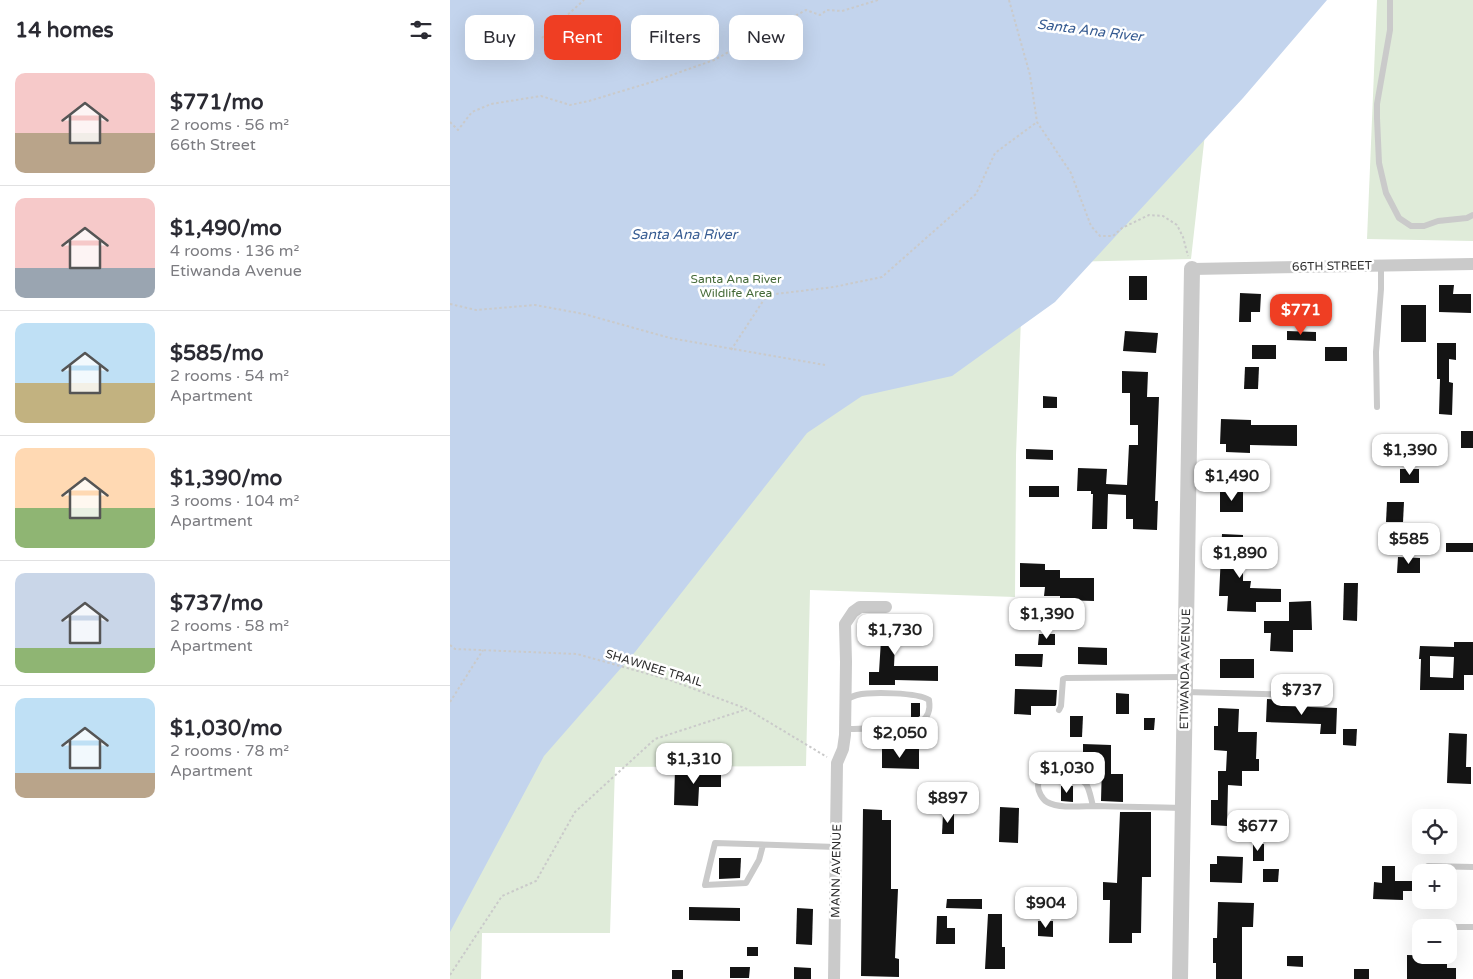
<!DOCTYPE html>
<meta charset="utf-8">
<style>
body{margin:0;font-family:"Varela Round",sans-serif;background:#f2f2f3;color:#2b2b33;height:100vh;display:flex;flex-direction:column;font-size:19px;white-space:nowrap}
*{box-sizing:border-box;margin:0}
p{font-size:16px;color:#7c7c81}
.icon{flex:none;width:28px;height:28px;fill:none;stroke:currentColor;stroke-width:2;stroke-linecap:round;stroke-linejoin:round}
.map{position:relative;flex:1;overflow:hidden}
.panel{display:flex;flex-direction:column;background:#fff;width:450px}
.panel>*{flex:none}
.banner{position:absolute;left:15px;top:15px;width:475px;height:45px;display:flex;gap:10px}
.controls{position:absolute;left:962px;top:809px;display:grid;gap:10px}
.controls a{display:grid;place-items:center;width:45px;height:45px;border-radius:10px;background:#fff;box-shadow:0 5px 20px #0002;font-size:25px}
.price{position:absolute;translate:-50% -42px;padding:0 11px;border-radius:10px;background:#fff;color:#222;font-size:16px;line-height:32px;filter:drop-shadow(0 1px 2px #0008)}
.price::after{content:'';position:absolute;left:50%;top:30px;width:15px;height:11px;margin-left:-8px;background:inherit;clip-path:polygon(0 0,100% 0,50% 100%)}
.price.current{background:#ef3e23;color:#fff}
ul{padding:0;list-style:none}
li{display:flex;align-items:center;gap:15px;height:125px;padding:0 15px}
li+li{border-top:1px solid #e1e1e2}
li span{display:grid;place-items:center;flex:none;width:140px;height:100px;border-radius:10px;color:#555}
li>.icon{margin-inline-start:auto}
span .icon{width:60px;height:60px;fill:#fffc;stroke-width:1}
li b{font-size:21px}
h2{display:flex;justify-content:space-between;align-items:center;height:60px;padding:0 15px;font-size:21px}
.pill{padding:0 18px;border-radius:10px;background:#fff;box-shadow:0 5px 20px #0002;font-size:18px;line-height:45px}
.pill.current{background:#ef3e23;color:#fff}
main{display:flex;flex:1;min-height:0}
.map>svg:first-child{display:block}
.green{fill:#dfebd9}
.water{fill:#c3d4ed}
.building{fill:#141414;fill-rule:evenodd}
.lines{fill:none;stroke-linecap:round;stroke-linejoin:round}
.path{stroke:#cacaca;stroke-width:2;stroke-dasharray:2.5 2.5;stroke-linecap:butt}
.service{stroke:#cacaca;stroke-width:6}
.minor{stroke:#cacaca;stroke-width:12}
.tertiary{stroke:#cacaca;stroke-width:16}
.labels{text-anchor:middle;stroke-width:5;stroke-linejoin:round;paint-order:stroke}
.street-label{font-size:12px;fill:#2d2d2d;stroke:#fff}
.park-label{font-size:12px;fill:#456a38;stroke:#fff}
.water-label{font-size:14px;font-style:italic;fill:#375c92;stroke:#fff}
</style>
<main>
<section class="panel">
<h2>14 homes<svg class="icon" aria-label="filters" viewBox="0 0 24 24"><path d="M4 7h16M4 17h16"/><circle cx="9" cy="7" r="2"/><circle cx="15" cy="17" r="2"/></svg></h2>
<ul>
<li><span style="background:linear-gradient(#f6c9c9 60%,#b9a48a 0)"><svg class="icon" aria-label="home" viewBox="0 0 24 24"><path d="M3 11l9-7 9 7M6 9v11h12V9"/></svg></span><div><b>$771/mo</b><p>2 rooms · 56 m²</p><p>66th Street</p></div></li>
<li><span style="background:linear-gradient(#f6c9c9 70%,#9aa5b1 0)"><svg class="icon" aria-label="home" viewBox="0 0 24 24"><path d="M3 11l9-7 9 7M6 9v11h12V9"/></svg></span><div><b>$1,490/mo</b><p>4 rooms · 136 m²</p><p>Etiwanda Avenue</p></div></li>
<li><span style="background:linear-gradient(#bfe0f5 60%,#c2b280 0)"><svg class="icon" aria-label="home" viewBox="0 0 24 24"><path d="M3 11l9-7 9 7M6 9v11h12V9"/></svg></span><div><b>$585/mo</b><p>2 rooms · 54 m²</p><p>Apartment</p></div></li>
<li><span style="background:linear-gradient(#ffd9b3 60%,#8fb573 0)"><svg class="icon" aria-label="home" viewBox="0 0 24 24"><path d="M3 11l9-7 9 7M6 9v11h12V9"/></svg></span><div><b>$1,390/mo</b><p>3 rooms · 104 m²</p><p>Apartment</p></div></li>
<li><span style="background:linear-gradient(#c9d6e8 75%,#8fb573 0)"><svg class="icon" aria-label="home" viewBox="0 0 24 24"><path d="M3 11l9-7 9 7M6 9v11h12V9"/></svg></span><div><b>$737/mo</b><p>2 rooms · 58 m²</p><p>Apartment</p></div></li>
<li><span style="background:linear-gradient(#bfe0f5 75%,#b9a48a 0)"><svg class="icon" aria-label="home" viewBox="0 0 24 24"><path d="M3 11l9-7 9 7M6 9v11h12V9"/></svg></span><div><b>$1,030/mo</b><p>2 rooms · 78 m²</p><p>Apartment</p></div></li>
</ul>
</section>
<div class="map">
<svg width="1023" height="979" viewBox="0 0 1023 979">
<rect width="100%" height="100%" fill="#fff"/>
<!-- green -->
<g class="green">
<polygon points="0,0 770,0 741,259 573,263 566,455 565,597 360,590 356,766 165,767 160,933 32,933 31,979 0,979"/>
<polygon points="927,0 1023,0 1023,241 917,239"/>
</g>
<!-- water -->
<polygon class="water" points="0,0 877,0 793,98 605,302 502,376 412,396 357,433 185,652 94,756 0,932"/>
<!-- building -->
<g class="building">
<rect x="679" y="276" width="18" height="24"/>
<polygon points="989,285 1004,285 1003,294 1021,294 1021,313 989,312"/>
<polygon points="790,293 811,294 810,312 801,312 801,322 789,322"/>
<rect x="951" y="305" width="25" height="37"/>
<polygon points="675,331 708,333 706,353 673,351"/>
<polygon points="837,331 866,332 866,341 837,340"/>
<polygon points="987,343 1006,343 1006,360 999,359 999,382 1003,383 1002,415 989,414 990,379 987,379"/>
<rect x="802" y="345" width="24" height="14"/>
<rect x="875" y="347" width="22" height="14"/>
<polygon points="795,367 809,367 808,389 794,389"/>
<polygon points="672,371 698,372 697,397 709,397 705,501 708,501 707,530 683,529 683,519 676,519 676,495 658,494 657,529 642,529 643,494 641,494 641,491 627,491 628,468 657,469 656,484 677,485 679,445 688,445 688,425 680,425 680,393 672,393"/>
<polygon points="593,396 607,397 607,408 593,408"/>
<polygon points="771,419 801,420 801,425 847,425 847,446 800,445 800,453 776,452 776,444 770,444"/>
<rect x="1011" y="431" width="12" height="17"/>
<polygon points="576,449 603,450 603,460 576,459"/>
<rect x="950" y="469" width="19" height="14"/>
<rect x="579" y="486" width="30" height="11"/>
<rect x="770" y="491" width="23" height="21"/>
<polygon points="937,502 954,502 953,522 936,522"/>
<polygon points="772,534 793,535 793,581 801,581 800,588 831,589 831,602 806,602 806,612 777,611 778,596 769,596"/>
<rect x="996" y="543" width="27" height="9"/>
<polygon points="948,557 970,558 970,573 947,573"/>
<polygon points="570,563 595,564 595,570 610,570 610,578 644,578 644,601 610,600 610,596 594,596 595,587 570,587"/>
<polygon points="894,583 908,583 907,621 893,620"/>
<polygon points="861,601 862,630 843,630 843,652 820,651 821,633 814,633 814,621 839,621 839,602"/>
<polygon points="421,615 451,617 450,646 445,645 444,666 488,666 488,681 445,680 445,685 419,685 419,672 429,672 431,640 426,639 427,630 420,629"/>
<polygon points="589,634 605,634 605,645 588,645"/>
<path d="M1004,642H1023V675H1014V690H970L971,659H969L970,646L1004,647ZM980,656L1004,657L1003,678L980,677Z"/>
<polygon points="628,647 657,648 657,665 628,664"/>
<polygon points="565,654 593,654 592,667 565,666"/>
<rect x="770" y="659" width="34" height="19"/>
<polygon points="565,689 607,690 606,705 605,706 581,706 581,715 564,714"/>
<polygon points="666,693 679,694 679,714 666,714"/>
<polygon points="817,699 834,700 834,706 887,708 886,734 870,734 871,724 816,722"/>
<polygon points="461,703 470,703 470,716 467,718 461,718"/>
<polygon points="768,708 789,709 788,732 807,732 806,759 809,759 809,771 792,771 792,786 778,785 777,826 761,825 761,800 768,800 768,771 776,771 777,751 764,750 764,726 768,726"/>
<polygon points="620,716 633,716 632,737 620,737"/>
<polygon points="694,718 705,718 704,730 694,730"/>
<polygon points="893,729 907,729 906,746 893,745"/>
<polygon points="999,733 1017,734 1016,767 1021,767 1021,784 997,783"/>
<polygon points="633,744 661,745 661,774 673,774 673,802 651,801 652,763 633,762"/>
<polygon points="432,748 469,749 469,769 432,768"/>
<polygon points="225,769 271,770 271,787 249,787 248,806 224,805"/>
<polygon points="611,786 623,786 623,802 611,801"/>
<polygon points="550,807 569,808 568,843 549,842"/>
<polygon points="413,809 432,810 432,820 441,820 441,889 448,889 445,958 449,959 449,977 411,976"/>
<polygon points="670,812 701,812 701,877 692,877 691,933 682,933 682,943 659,943 660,900 653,900 653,882 667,883"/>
<polygon points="801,813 821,813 820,826 800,826"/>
<polygon points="493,814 504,814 504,834 492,834"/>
<polygon points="803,843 814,844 814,861 803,861"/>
<polygon points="767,856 793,857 792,883 760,882 760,864 767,864"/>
<polygon points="269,858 291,858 290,878 269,879"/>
<polygon points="932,866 945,866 945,881 963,881 963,891 953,891 953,900 923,899 924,882 932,883"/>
<polygon points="813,869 829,869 828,882 813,882"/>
<polygon points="497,899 532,899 532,909 496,908"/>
<polygon points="768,902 804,903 803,927 792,927 792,979 766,979 766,963 763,963 763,938 767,938"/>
<polygon points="239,907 290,908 290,921 239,920"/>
<polygon points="347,908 363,909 362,945 346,944"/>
<polygon points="538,914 552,914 552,947 555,947 555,969 535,969"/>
<polygon points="487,916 497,916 497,928 505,928 505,944 486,944"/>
<polygon points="588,921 603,921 603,937 588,936"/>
<rect x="297" y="947" width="11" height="9"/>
<polygon points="957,955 997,956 997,968 1006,968 1006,979 957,979"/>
<polygon points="837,956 853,956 853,967 837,966"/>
<polygon points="280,967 300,967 299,978 280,978"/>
<polygon points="344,967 361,968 361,979 344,979"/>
<rect x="904" y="969" width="15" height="10"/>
<rect x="222" y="970" width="11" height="9"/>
</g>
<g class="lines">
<!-- path -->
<g class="path">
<polyline points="559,0 580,75 587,122 621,173 641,226 650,236 663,236 672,228 699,215 713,216 727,225 733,237 738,256"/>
<polyline points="92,38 134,0"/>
<polyline points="0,122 8,130 22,112 41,104 91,96 120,105 139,101 202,82 264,60 356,10 370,15 377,10 392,11 428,0"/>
<polyline points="0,304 26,310 85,305 134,314 220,338 375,365"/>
<polyline points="281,350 317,295 384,287 432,277 526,194 545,153 587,122"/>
<polyline points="0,645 5,649 127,654 220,680 297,709 377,757"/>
<polyline points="0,702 33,650"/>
<polyline points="0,975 52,896 86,881 125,812 205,739 297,709"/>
</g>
<!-- service -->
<g class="service">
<polyline points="940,0 940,30 927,104 927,118 929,163 936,193 949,218 961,226 974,226 988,221 1017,218 1023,215"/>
<polyline points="927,407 926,352 931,289 931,266"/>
<polyline points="736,692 846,695"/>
<polyline points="609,710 611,706 613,679 616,678 734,677"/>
<path d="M395,729C411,729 426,728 442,727C460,725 483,726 479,700C468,692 420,692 407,695C403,696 399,698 395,700"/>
<path d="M643,806C641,799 640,790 636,784C627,774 588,765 588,786C588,791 592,799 597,802C610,809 632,806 647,806C675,807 703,807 731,808"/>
<polyline points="313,845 309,860 296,883 255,885 265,843 386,847"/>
<polyline points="978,866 1023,867"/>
<polyline points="977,927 1023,927"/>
</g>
<!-- minor -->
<g class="minor">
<polyline points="742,269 1023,264"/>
<polyline points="384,979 387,763 393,749 395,735 396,662 395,624 403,612 410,607 436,607"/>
</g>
<!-- tertiary -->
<polyline class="tertiary" points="730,979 742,269"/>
</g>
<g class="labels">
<!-- street labels -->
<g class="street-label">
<text transform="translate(882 266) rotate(-1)" y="4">66TH STREET</text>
<text transform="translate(204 668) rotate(17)" y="4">SHAWNEE TRAIL</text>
<text transform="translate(735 669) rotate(-89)" y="4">ETIWANDA AVENUE</text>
<text transform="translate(386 871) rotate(-89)" y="4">MANN AVENUE</text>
</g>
<!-- park labels -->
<g class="park-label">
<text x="286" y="283">Santa Ana River<tspan x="286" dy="14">Wildlife Area</tspan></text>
</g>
<!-- water labels -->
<g class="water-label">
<text transform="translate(640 30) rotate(7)" y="5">Santa Ana River</text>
<text x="234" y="239">Santa Ana River</text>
</g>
</g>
</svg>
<div class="controls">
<a><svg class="icon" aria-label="locate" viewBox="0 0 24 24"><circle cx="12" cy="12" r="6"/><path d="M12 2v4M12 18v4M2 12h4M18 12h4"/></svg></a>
<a>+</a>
<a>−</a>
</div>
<b class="price current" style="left:851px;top:336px">$771</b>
<b class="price" style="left:960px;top:476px">$1,390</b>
<b class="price" style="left:782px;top:502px">$1,490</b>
<b class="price" style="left:959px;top:565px">$585</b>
<b class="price" style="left:790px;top:579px">$1,890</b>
<b class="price" style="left:597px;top:640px">$1,390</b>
<b class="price" style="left:445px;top:656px">$1,730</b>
<b class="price" style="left:852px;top:716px">$737</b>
<b class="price" style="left:450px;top:759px">$2,050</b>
<b class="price" style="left:244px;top:785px">$1,310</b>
<b class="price" style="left:617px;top:794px">$1,030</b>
<b class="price" style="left:498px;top:824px">$897</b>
<b class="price" style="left:808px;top:852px">$677</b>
<b class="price" style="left:596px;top:929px">$904</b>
<div class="banner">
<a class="pill">Buy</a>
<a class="pill current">Rent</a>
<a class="pill">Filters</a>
<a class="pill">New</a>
</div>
</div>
</main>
